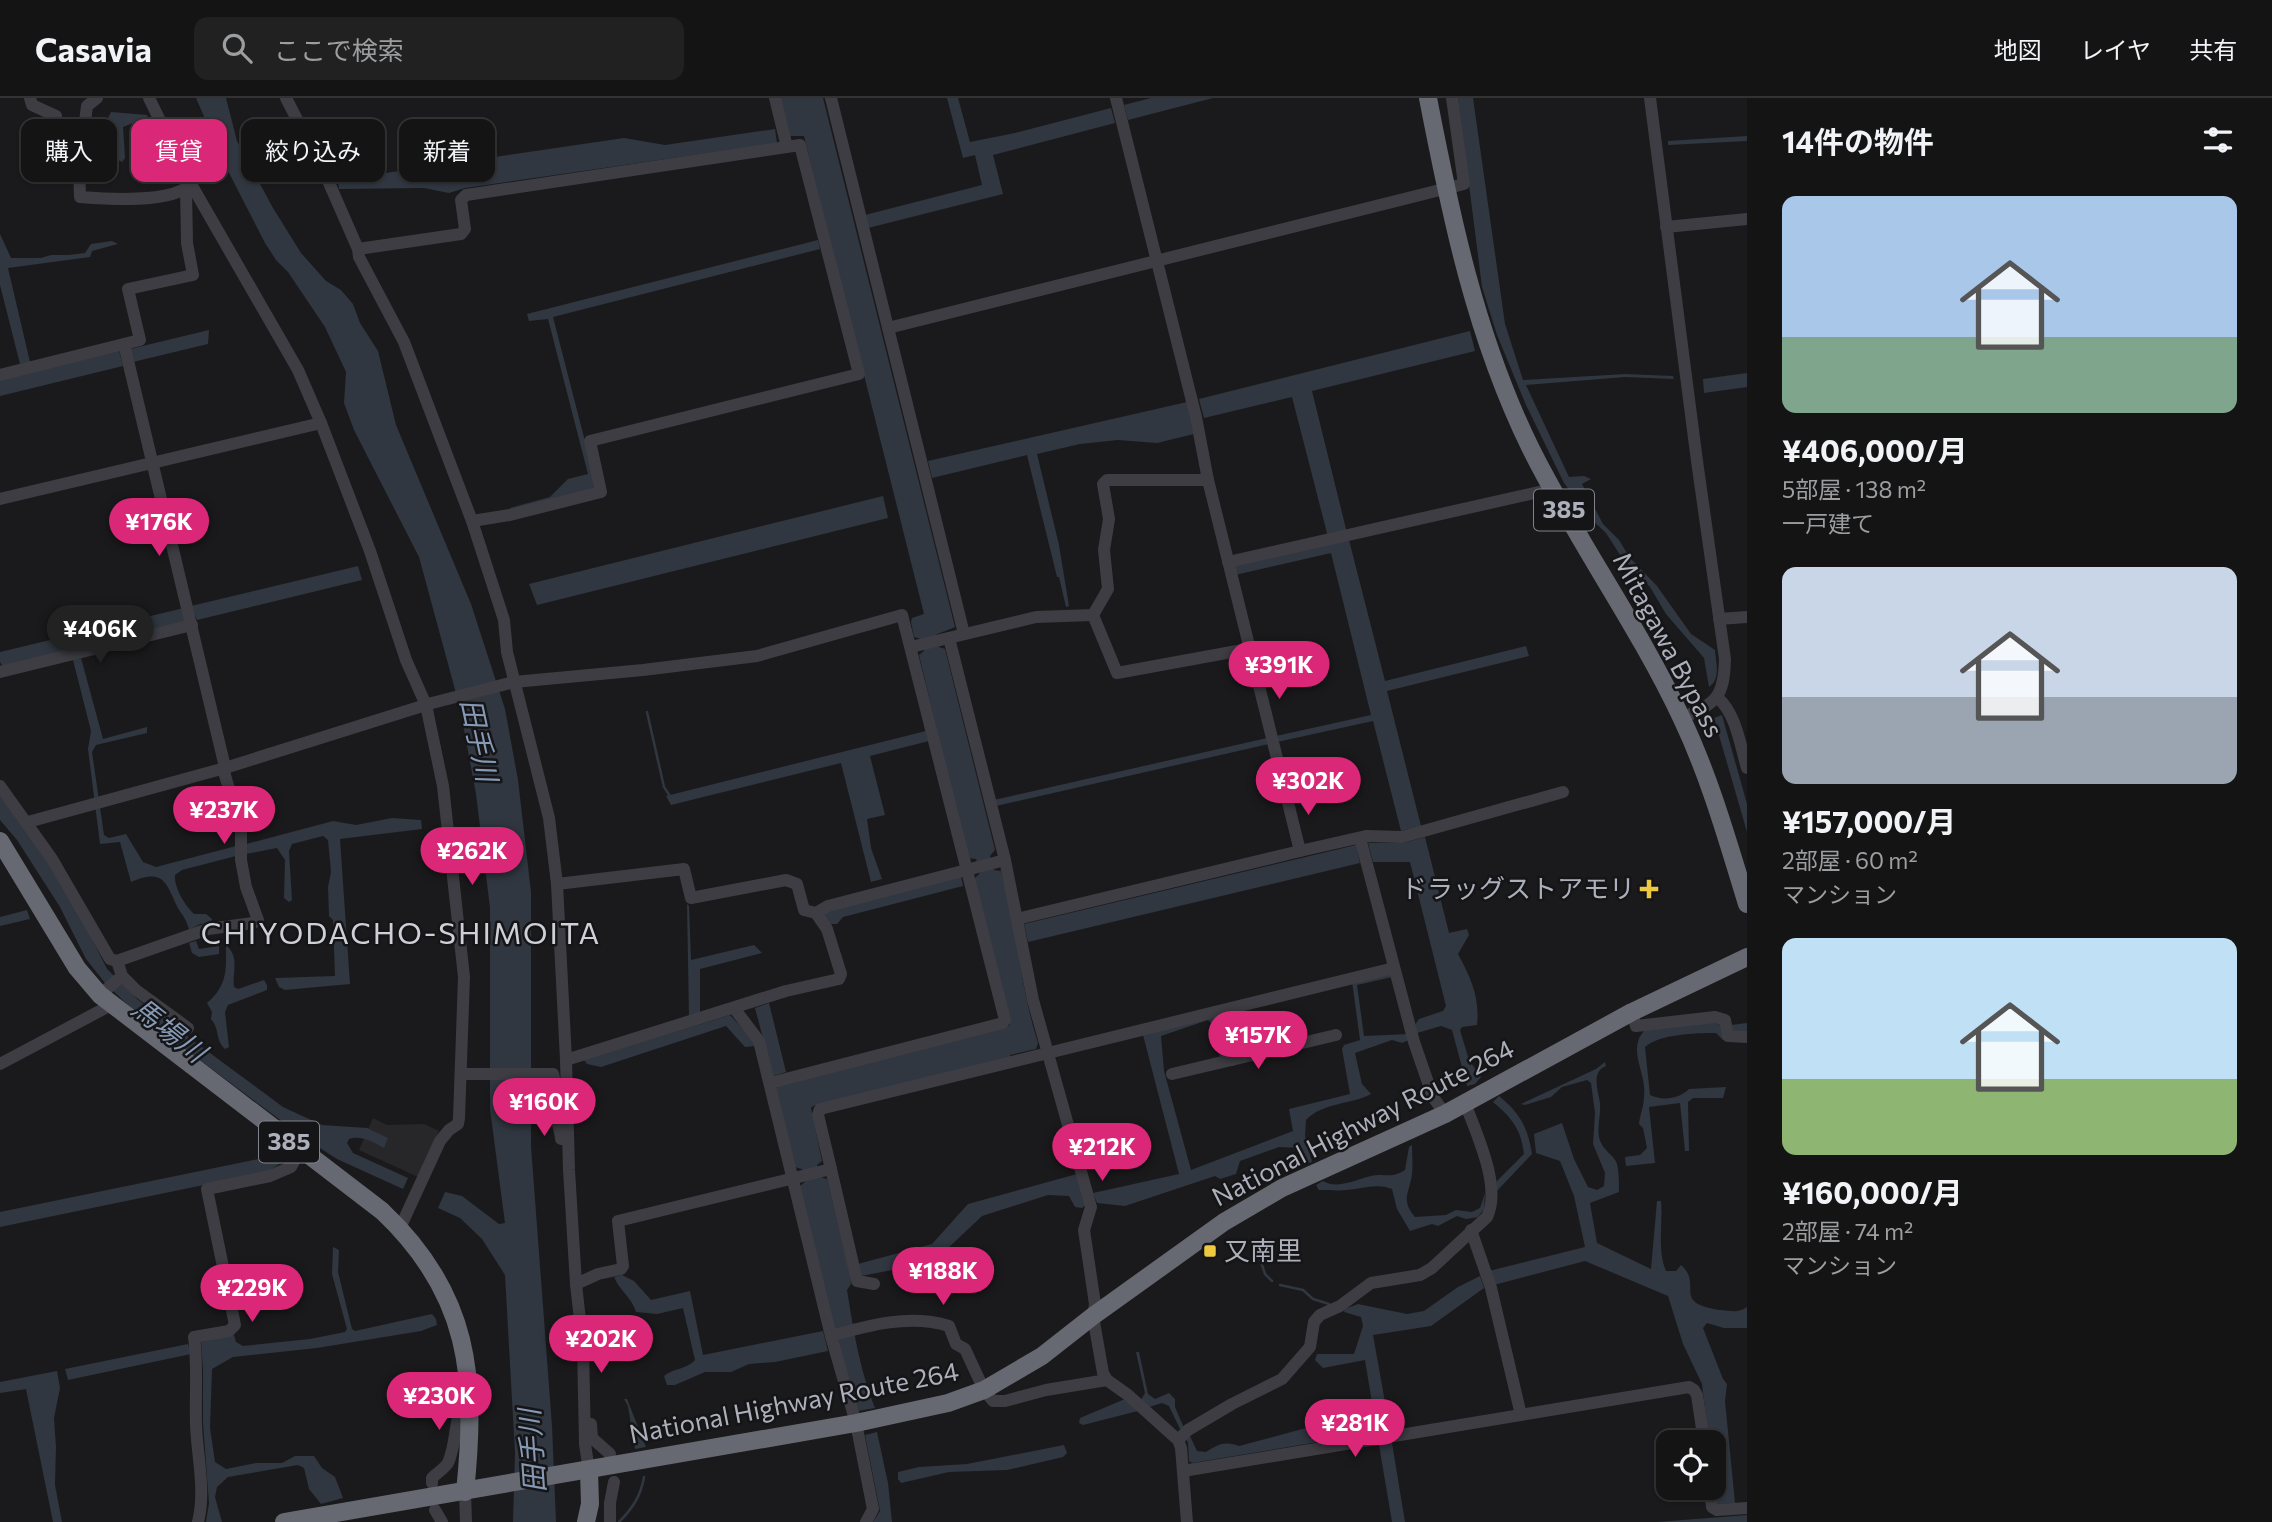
<!DOCTYPE html>
<html lang="ja">
<meta charset="utf-8">
<style>
body{margin:0;font-family:Commissioner,"Noto Sans JP",sans-serif;background:#212122;color:#f1f3f6;height:100vh;display:flex;flex-direction:column;font-size:26px;white-space:nowrap}
*{box-sizing:border-box;margin:0}
p{font-size:23px;color:#9d9ea0}
.icon{flex:none;width:38px;height:38px;fill:none;stroke:currentColor;stroke-width:2;stroke-linecap:round;stroke-linejoin:round}
.map{position:relative;flex:1;overflow:hidden}
.side{display:flex;flex-direction:column;background:#141415;width:525px}
.side>*{flex:none}
.guide{position:absolute;left:21px;top:21px;width:665px;height:63px;display:flex;gap:14px}
.fabs{position:absolute;left:1656px;top:1332px;display:grid;gap:14px}
.fabs a{display:grid;place-items:center;width:70px;height:70px;border-radius:14px;background:#141415;box-shadow:0 2px 5px #0004,0 0 0 2px #333334;font-size:35px}
.price{position:absolute;translate:-50% -60px;padding:0 16px;border-radius:24px;background:#db2777;color:#fff;font-size:23px;line-height:46px;filter:drop-shadow(0 2px 4px #0008)}
.price::after{content:'';position:absolute;left:50%;top:42px;width:21px;height:16px;margin-left:-10px;background:inherit;clip-path:polygon(0 0,100% 0,50% 100%)}
.price.on{background:#222;color:#fff}
ul{padding:0;list-style:none}
li{display:grid;align-content:center;gap:14px;height:371px;padding:0 35px}
li span{display:grid;place-items:center;height:217px;border-radius:14px;color:#555}
li>.icon{margin-inline-start:auto}
span .icon{width:126px;height:126px;fill:#fffc;stroke-width:1}
li b{font-size:30px}
h2{display:flex;justify-content:space-between;align-items:center;height:84px;padding:0 35px;font-size:30px}
.chip{padding:0 24px;border-radius:14px;background:#141415;box-shadow:0 2px 5px #0004,0 0 0 2px #333334;font-size:24px;line-height:63px}
.chip.on{background:#db2777;color:#fff}
header{display:flex;align-items:center;gap:42px;box-sizing:border-box;height:98px;padding:0 35px;background:#141415;border-bottom:2px solid #333334}
header strong{font-size:33px}
nav{display:flex;gap:38px;margin-inline-start:auto;font-size:24px}
.search{width:490px;height:63px;background:#212122;display:flex;align-items:center;gap:18px;box-sizing:border-box;padding:0 24px;border-radius:14px;color:#9d9ea0;font-size:26px}
main{display:flex;flex:1;min-height:0}
.map>svg:first-child{display:block}
.built{fill:#272629}
.water{fill:#303740}
.lines{fill:none;stroke-linecap:round;stroke-linejoin:round}
.stream{stroke:#303740;stroke-width:2.5}
.minor{stroke:#3d3d43;stroke-width:12}
.highway{stroke:#676972;stroke-width:18}
.poi-dot{fill:#edc941;stroke:#151517;stroke-width:2.5}
.labels{text-anchor:middle;stroke-width:5;stroke-linejoin:round;paint-order:stroke}
.shield{fill:#151517;stroke:#7f828a;stroke-width:2}
.shield-label{font-size:24px;font-weight:bold;fill:#adb0bb}
.street-label{font-size:26px;fill:#adb0bb;stroke:#151517}
.poi-label{font-size:26px;fill:#adb0bb;stroke:#151517;text-anchor:end}
.water-label{font-size:28px;font-style:italic;fill:#8699b5;stroke:#151517}
.quarter-label{font-size:30px;letter-spacing:2px;fill:#cecfd7;stroke:#151517}
</style>
<header>
<strong>Casavia</strong>
<div class="search"><svg class="icon" aria-label="search" viewBox="0 0 24 24"><circle cx="10" cy="10" r="6"/><path d="M15 15l6 6"/></svg>ここで検索</div>
<nav><a>地図</a><a>レイヤ</a><a>共有</a></nav>
</header>
<main>
<div class="map">
<svg width="1747" height="1424" viewBox="0 0 1747 1424">
<rect width="100%" height="100%" fill="#1a1a1c"/>
<!-- built -->
<polygon class="built" points="373,1020 387,1027 424,1026 439,1033 418,1079 359,1052"/>
<!-- water -->
<g class="water">
<polygon points="196,0 226,0 237,43 273,110 301,155 326,183 341,192 353,206 360,225 378,253 396,327 471,506 505,611 518,682 531,794 531,1048 552,1328 556,1424 513,1424 515,1355 505,1177 482,1141 460,1120 438,1110 445,1094 462,1098 499,1126 505,1125 490,1011 490,810 476,696 460,610 419,459 354,332 344,305 346,274 325,229 288,174 276,162 265,145 226,69"/>
<path d="M780,0H823L955,529L935,537L939,549L945,551L995,752L990,758L994,772L1001,773C1017,830 1020,889 1038,945L1036,951L1010,957V960L813,1008L811,1010L822,1063L817,1067L820,1079L827,1081L830,1093L850,1177L851,1186L847,1192C854,1235 859,1268 875,1310L858,1313L835,1232L800,1088L806,1083L802,1071L795,1069L776,993L777,988L1009,928L1010,926L974,781L980,775L976,761L968,760L919,557L924,553L921,541L914,539L911,524L912,520L924,516L804,38H789Z"/>
<polygon points="947,0 958,0 970,44 1015,35 1111,10 1115,25 993,57 1003,96 868,130 865,117 982,87 975,57 963,60"/>
<polygon points="1151,0 1213,0 1128,22 1124,7"/>
<path d="M1458,0H1473L1505,226L1523,282L1625,276L1673,278L1674,281L1625,279L1526,287L1569,379L1584,378L1591,381L1582,386L1603,426L1619,442L1630,460L1657,488L1691,536L1715,552C1716,565 1721,581 1709,589L1704,560L1666,516L1650,489L1622,460L1606,435L1591,421L1564,385L1526,307L1497,237L1482,189Z"/>
<polygon points="111,14 147,17 159,45 150,46 143,32 133,25 123,29 125,60 122,64 115,60 112,33 100,24 108,20"/>
<polygon points="775,31 777,45 465,90 449,95 424,90 339,91 338,82 624,40 665,47"/>
<polygon points="1747,38 1747,43 1668,47 1668,43"/>
<polygon points="0,136 11,160 41,160 51,157 69,157 85,155 91,146 112,143 118,146 92,153 90,159 8,170 30,264 20,266 0,187"/>
<polygon points="818,142 820,151 553,219 596,386 592,392 511,412 510,410 550,399 568,381 588,376 548,221 529,223 527,216"/>
<polygon points="209,232 208,246 133,264 130,251"/>
<polygon points="1470,233 1475,253 1312,293 1347,435 1328,439 1292,299 1204,320 1199,301"/>
<polygon points="119,253 123,268 0,298 0,282"/>
<polygon points="1747,275 1747,289 1704,295 1703,281"/>
<polygon points="1187,304 1194,336 1157,345 1118,342 1080,346 1037,356 1059,447 1069,508 1066,509 1059,479 1057,479 1027,357 932,380 928,363"/>
<polygon points="883,398 888,420 537,507 529,486"/>
<polygon points="1349,442 1385,583 1526,548 1529,558 1387,593 1421,728 1401,733 1373,623 1277,644 1276,638 1371,617 1331,455 1235,477 1233,468"/>
<polygon points="358,468 362,482 197,522 191,508"/>
<polygon points="184,510 186,525 3,569 0,564 0,554"/>
<path d="M81,560L103,641L147,629V635L96,647L92,654L104,737L109,740L126,736L143,764L156,769L236,748V758L182,772L175,777C174,790 185,807 194,816H206L212,821L211,825L200,826L189,832C187,823 184,819 179,812C166,787 166,769 131,784L120,744L100,746L88,651L91,633L73,562Z"/>
<polygon points="1722,617 1747,706 1747,734 1714,620"/>
<polygon points="926,633 929,643 870,658 885,717 867,721 871,750 882,781 871,784 841,665 671,707 666,698"/>
<polygon points="1267,640 1269,646 996,708 994,702"/>
<path d="M0,698L22,725L75,807L107,871L137,901L283,1009L322,1027L367,1030L388,1040L384,1050C372,1044 362,1037 349,1041L347,1045L353,1055L408,1080L403,1091L337,1061L303,1039L133,912L105,885L86,861L60,809L17,742L0,722Z"/>
<polygon points="392,720 421,722 422,731 340,741 350,886 285,892 279,889 275,880 335,878 333,822 329,818 328,789 331,774 328,742 323,738 292,746 289,753 292,802 289,804 284,800 285,762 277,750 246,756 246,746 333,723 356,727"/>
<path d="M1425,739L1449,835L1467,831L1469,837L1458,856C1471,880 1480,900 1477,927L1462,929L1460,932L1469,962L1481,979L1475,986L1467,988L1452,932L1441,928L1417,935L1415,927L1419,921L1443,913L1446,908L1410,764H1373L1368,745H1403Z"/>
<polygon points="1356,747 1360,765 1028,844 1024,826"/>
<polygon points="961,778 963,788 843,819 837,826 829,826 824,817 833,811"/>
<polygon points="687,806 689,808 691,862 754,847 762,855 700,871 700,916 689,919"/>
<polygon points="27,812 30,821 0,828 0,819"/>
<polygon points="196,843 199,851 219,848 219,856 199,859 192,855 189,845"/>
<path d="M226,847C240,859 232,874 234,889L238,891L264,882L267,887V892L228,907L225,914L229,949L225,951C215,942 220,931 211,921L212,914L207,905C228,887 226,871 226,847Z"/>
<path d="M1390,874L1392,879L1357,887L1364,938L1409,936L1411,941L1402,945L1392,942L1355,955L1362,986L1371,996C1351,1007 1323,1004 1306,1022L1305,1038L1312,1064L1305,1066L1300,1050L1279,1049L1240,1063L1236,1076L1220,1081L1215,1078L1125,1108L1097,1105L1093,1095L1179,1076L1143,937L1212,917L1217,921L1225,957L1223,959H1220L1213,927L1208,922L1161,938L1164,973L1191,1072L1293,1033L1289,1011L1350,996L1342,951L1344,947L1360,942L1352,883Z"/>
<polygon points="769,905 786,974 773,978 755,910"/>
<polygon points="730,917 754,943 755,948 745,949 726,928 601,969 587,966 584,962"/>
<path d="M1712,924L1723,928L1747,925V934L1723,942L1716,935C1696,935 1659,936 1645,949L1650,997C1663,1003 1679,1001 1689,991L1726,989L1723,1000H1693L1688,1004L1689,1053H1685L1680,1005L1649,1009L1655,1065L1626,1068L1625,1059L1640,1057L1647,1050L1643,1030L1639,1026C1640,1017 1644,1008 1644,998C1647,975 1626,951 1645,932Z"/>
<path d="M1605,964L1606,968C1590,974 1599,994 1600,1006C1601,1017 1597,1029 1599,1039C1602,1053 1614,1056 1617,1066C1619,1074 1619,1085 1619,1094L1590,1105L1597,1145L1651,1171L1657,1103H1661C1663,1125 1657,1153 1666,1173H1676L1681,1167C1704,1187 1670,1205 1720,1212C1731,1213 1739,1215 1747,1209V1230H1724L1707,1225L1703,1230L1723,1281L1727,1286L1725,1303L1735,1405L1719,1406L1717,1404L1713,1375V1344H1709L1702,1286L1683,1246L1668,1198L1585,1163L1494,1187L1489,1173L1585,1149L1574,1098L1560,1063L1536,1055L1534,1036L1562,1025L1574,1061L1588,1089L1597,1092L1604,1088L1605,1075L1593,1046L1595,1015L1591,985L1587,982L1562,989L1551,999L1525,1007L1521,1006L1596,971Z"/>
<path d="M1499,998C1520,1015 1528,1030 1532,1056L1496,1094L1495,1085L1524,1056C1521,1031 1512,1020 1493,1004Z"/>
<path d="M1412,1047C1412,1057 1413,1067 1412,1076C1410,1094 1400,1101 1415,1119L1446,1117L1456,1112L1472,1114L1480,1110L1485,1095L1484,1111L1478,1119L1466,1121L1457,1118L1438,1128L1432,1126L1410,1133L1397,1111L1392,1091C1376,1085 1363,1091 1347,1092C1338,1093 1329,1092 1319,1092L1316,1087L1323,1083C1340,1093 1361,1078 1378,1077C1391,1077 1394,1079 1405,1072L1409,1049Z"/>
<polygon points="283,1056 287,1061 267,1074 0,1129 0,1114"/>
<polygon points="1077,1076 1086,1107 1082,1110 1075,1109 1069,1098 1048,1097 982,1118 946,1152 924,1166 861,1178 858,1166 932,1146 968,1106"/>
<polygon points="333,1149 339,1152 338,1174 352,1231 355,1233 432,1216 436,1221 437,1227 421,1233 317,1250 233,1259 212,1271 210,1330 215,1364 226,1371 256,1365 282,1365 295,1358 314,1358 322,1370 335,1379 343,1400 321,1406 309,1391 304,1370 298,1367 228,1379 217,1389 215,1399 222,1424 206,1424 209,1405 203,1325 203,1272 201,1244 234,1237 236,1244 243,1248 310,1241 345,1234 347,1231 332,1176"/>
<path d="M622,1177L634,1183L651,1202L690,1193L703,1257L823,1233L828,1253L775,1264L749,1266L731,1274H705L675,1287H667L664,1278C673,1270 686,1272 695,1262L683,1210L657,1216L636,1214C632,1200 620,1193 614,1179Z"/>
<path d="M1480,1178L1484,1190L1431,1228L1373,1237L1390,1332L1192,1365L1189,1363L1188,1345L1185,1338L1189,1336L1197,1353L1206,1354C1219,1346 1224,1343 1239,1348L1306,1330L1310,1340L1376,1329L1365,1262L1323,1270L1315,1262L1317,1256H1354L1363,1228L1361,1219L1344,1214L1345,1211L1358,1206L1407,1216L1424,1213L1458,1189Z"/>
<polygon points="188,1246 191,1256 68,1282 65,1271"/>
<polygon points="1136,1254 1139,1254 1148,1296 1155,1301 1169,1295 1175,1301 1175,1309 1184,1330 1180,1331 1169,1308 1162,1305 1149,1309 1141,1302 1145,1295"/>
<polygon points="57,1273 60,1290 54,1320 56,1349 55,1387 62,1424 53,1424 26,1291 0,1295 0,1284"/>
<polygon points="624,1301 627,1301 646,1349 635,1351 628,1308"/>
<polygon points="1125,1301 1138,1313 1083,1327 1079,1325 1080,1320"/>
<polygon points="877,1334 888,1385 892,1424 873,1424 880,1413 865,1337"/>
<polygon points="1392,1345 1405,1424 1392,1424 1379,1347"/>
<polygon points="1064,1347 1067,1355 1063,1359 1007,1372 949,1374 901,1385 898,1381 898,1374 919,1369 967,1366"/>
<polygon points="1747,1417 1747,1424 1657,1424"/>
</g>
<g class="lines">
<!-- stream -->
<g class="stream">
<polyline points="647,614 664,689 670,698"/>
<polyline points="1260,1161 1265,1176 1272,1183"/>
<polyline points="1280,1187 1303,1192 1313,1201 1329,1206"/>
<path d="M619,1424C632,1411 641,1398 644,1379"/>
</g>
<!-- minor -->
<g class="minor">
<polyline points="30,0 32,7 56,18"/>
<path d="M97,0L87,8L79,70L80,99C106,101 172,106 191,86"/>
<polyline points="149,0 191,86 298,272 321,325 370,453 406,562 426,607 443,688 464,879 459,1020 458,1026 449,1032 440,1043 400,1130"/>
<polyline points="286,0 326,78 358,151 359,159 404,244 472,423 504,522 507,554 549,720 557,786 566,962 569,1072 576,1186 583,1249 585,1346 589,1373"/>
<polyline points="775,0 787,49"/>
<polyline points="831,0 964,536"/>
<polyline points="1116,0 1196,319 1208,382 1300,753 1366,738 1402,739 1563,694"/>
<path d="M1650,0L1697,363L1725,561C1724,600 1716,605 1682,620"/>
<polyline points="1666,129 1747,121"/>
<polyline points="358,151 461,136 465,131 461,102 466,97 800,47 859,276 590,343 601,394 510,417 472,423"/>
<polyline points="888,230 1464,86 1452,0"/>
<polyline points="0,277 140,242 128,191 193,177 187,145 186,91"/>
<polyline points="0,401 321,325"/>
<polyline points="1228,464 1552,391"/>
<polyline points="1093,517 1117,575 1248,551"/>
<polyline points="1719,521 1747,519"/>
<polyline points="949,540 1005,762 1033,902 1091,1109 1084,1132 1095,1206 1093,1218 1103,1275 1107,1282 1128,1297 1178,1342 1181,1350 1187,1424"/>
<polyline points="911,549 1036,519 1093,517 1108,491 1104,452 1109,421 1103,386 1107,382 1208,382"/>
<polyline points="0,574 192,527"/>
<path d="M1718,600C1736,616 1740,646 1747,670"/>
<polyline points="0,688 52,761 110,861 117,863 208,831 253,825 258,822 246,789 241,762 241,731 224,674 224,665 124,246"/>
<polyline points="28,724 225,670 432,605 514,584 643,572 757,558 902,517 1005,922 1003,925 770,985"/>
<polyline points="1360,740 1414,944 1433,999 1445,1016"/>
<polyline points="557,786 684,771 691,800 786,782 797,786 804,812 816,815 828,808 1005,762"/>
<polyline points="1017,821 1300,753"/>
<polyline points="117,863 122,878 136,892 188,930"/>
<polyline points="100,897 122,878"/>
<polyline points="734,910 759,943 831,1238 856,1325 873,1411 866,1424"/>
<polyline points="1220,913 1232,962"/>
<polyline points="1632,914 1636,928 1715,919 1725,922 1728,938 1747,939"/>
<polyline points="566,962 786,893 839,881 841,876 827,831 816,815"/>
<polyline points="0,966 111,907"/>
<path d="M462,976H553C557,988 552,1000 554,1012C556,1022 560,1029 561,1041"/>
<polyline points="1172,976 1336,937"/>
<polyline points="831,1071 857,1183 874,1186"/>
<polyline points="1471,1132 1491,1190 1521,1317"/>
<polyline points="576,1186 598,1176 621,1171 623,1168 618,1123 831,1071 818,1017 820,1011 1394,870"/>
<path d="M831,1238C869,1227 910,1216 949,1228L956,1246L965,1251L984,1292L993,1303H1005L1046,1292L1107,1282"/>
<polyline points="591,1326 592,1340 610,1356"/>
<path d="M1178,1342L1188,1332L1232,1306L1282,1281L1310,1249L1314,1224L1320,1217L1340,1208L1371,1185L1420,1177L1432,1170L1487,1119C1502,1089 1476,1035 1465,1005"/>
<polyline points="1183,1373 1689,1289 1694,1292 1697,1297 1704,1344"/>
<path d="M432,1385V1380C437,1375 445,1370 448,1365C458,1343 453,1314 468,1296"/>
<polyline points="1710,1390 1712,1409 1717,1412 1747,1410"/>
<polyline points="465,1394 466,1424"/>
<polyline points="435,1412 442,1424"/>
<path d="M198,1424C206,1392 197,1358 196,1326C195,1297 198,1268 194,1239L229,1233L235,1227L207,1091L270,1078L291,1069L300,1052"/>
<polyline points="610,1424 610,1405 614,1384"/>
</g>
<!-- highway -->
<g class="highway">
<path d="M1428,0C1451,119 1476,239 1530,349C1576,442 1638,527 1682,621C1710,680 1728,744 1747,806"/>
<path d="M0,743L77,870L100,897L382,1113C470,1196 477,1279 465,1394"/>
<polyline points="284,1424 856,1325 948,1305 984,1292 1042,1258 1093,1218 1224,1124 1282,1090 1445,1016 1632,914 1747,859"/>
<polyline points="586,1424 590,1406 589,1373"/>
</g>
</g>
<!-- markers -->
<g class="poi-dot">
<path d="M1645.5 780.5h7v7h7v7h-7v7h-7v-7h-7v-7h7z"/>
<rect x="1203" y="1146" width="14" height="14" rx="3.5"/>
</g>
<g class="labels">
<!-- shield labels -->
<g class="shield">
<rect x="1534" y="391.5" width="60" height="41" rx="5"/>
<rect x="259" y="1023.5" width="60" height="41" rx="5"/>
</g>
<g class="shield-label">
<text x="1564" y="420">385</text>
<text x="289" y="1052">385</text>
</g>
<!-- street labels -->
<g class="street-label">
<text transform="translate(1668 547) rotate(62)" y="9">Mitagawa Bypass</text>
<text transform="translate(1363 1025) rotate(-27)" y="9">National Highway Route 264</text>
<text transform="translate(794 1305) rotate(-11)" y="9">National Highway Route 264</text>
</g>
<!-- poi labels -->
<g class="poi-label">
<text x="1635" y="800">ドラッグストアモリ</text>
<text x="1224" y="1162" text-anchor="start">又南里</text>
</g>
<!-- water labels -->
<g class="water-label">
<text transform="translate(479 642) rotate(78)" y="10">田手川</text>
<text transform="translate(169 932) rotate(38)" y="10">馬場川</text>
<text transform="translate(532 1353) rotate(-94)" y="10">田手川</text>
</g>
<!-- quarter labels -->
<g class="quarter-label">
<text x="401" y="846">CHIYODACHO-SHIMOITA</text>
</g>
</g>
</svg>
<div class="fabs">
<a><svg class="icon" aria-label="locate" viewBox="0 0 24 24"><circle cx="12" cy="12" r="6"/><path d="M12 2v4M12 18v4M2 12h4M18 12h4"/></svg></a>
</div>
<b class="price" style="left:159px;top:460px">¥176K</b>
<b class="price on" style="left:100px;top:567px">¥406K</b>
<b class="price" style="left:1279px;top:603px">¥391K</b>
<b class="price" style="left:1308px;top:719px">¥302K</b>
<b class="price" style="left:224px;top:748px">¥237K</b>
<b class="price" style="left:472px;top:789px">¥262K</b>
<b class="price" style="left:1258px;top:973px">¥157K</b>
<b class="price" style="left:544px;top:1040px">¥160K</b>
<b class="price" style="left:1102px;top:1085px">¥212K</b>
<b class="price" style="left:943px;top:1209px">¥188K</b>
<b class="price" style="left:252px;top:1226px">¥229K</b>
<b class="price" style="left:601px;top:1277px">¥202K</b>
<b class="price" style="left:439px;top:1334px">¥230K</b>
<b class="price" style="left:1355px;top:1361px">¥281K</b>
<div class="guide">
<a class="chip">購入</a>
<a class="chip on">賃貸</a>
<a class="chip">絞り込み</a>
<a class="chip">新着</a>
</div>
</div>
<section class="side">
<h2>14件の物件<svg class="icon" aria-label="filters" viewBox="0 0 24 24"><path d="M4 7h16M4 17h16"/><circle cx="9" cy="7" r="2"/><circle cx="15" cy="17" r="2"/></svg></h2>
<ul>
<li><span style="background:linear-gradient(#a9c7e8 65%,#7fa58c 0)"><svg class="icon" aria-label="home" viewBox="0 0 24 24"><path d="M3 11l9-7 9 7M6 9v11h12V9"/></svg></span><div><b>¥406,000/月</b><p>5部屋 · 138 m²</p><p>一戸建て</p></div></li>
<li><span style="background:linear-gradient(#c9d6e8 60%,#9aa5b1 0)"><svg class="icon" aria-label="home" viewBox="0 0 24 24"><path d="M3 11l9-7 9 7M6 9v11h12V9"/></svg></span><div><b>¥157,000/月</b><p>2部屋 · 60 m²</p><p>マンション</p></div></li>
<li><span style="background:linear-gradient(#bfe0f5 65%,#8fb573 0)"><svg class="icon" aria-label="home" viewBox="0 0 24 24"><path d="M3 11l9-7 9 7M6 9v11h12V9"/></svg></span><div><b>¥160,000/月</b><p>2部屋 · 74 m²</p><p>マンション</p></div></li>
</ul>
</section>
</main>
